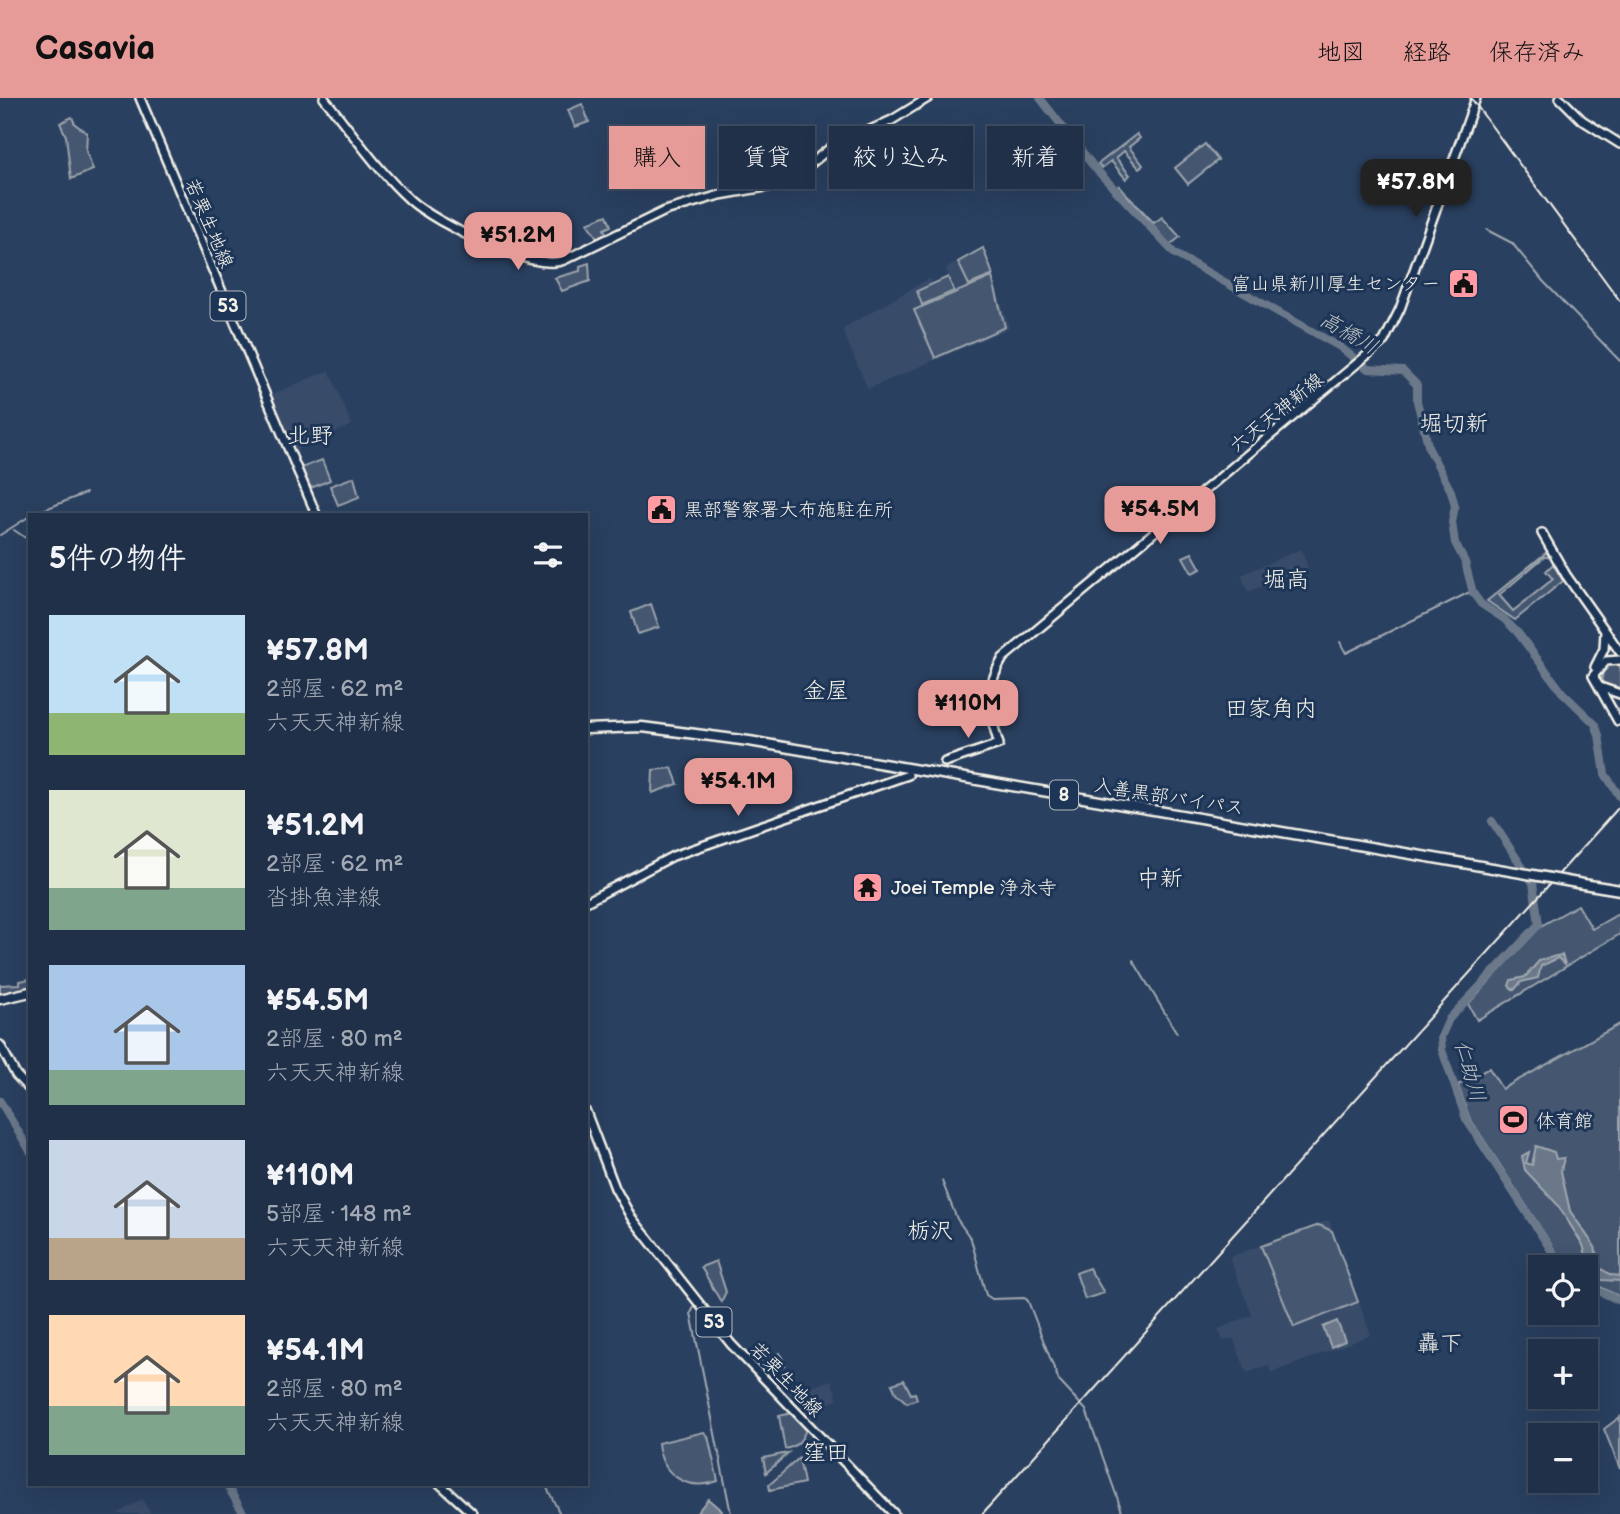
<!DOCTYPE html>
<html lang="ja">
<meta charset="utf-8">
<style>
body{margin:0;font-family:"Balsamiq Sans","Klee One",sans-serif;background:#2d3c52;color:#f1f3f6;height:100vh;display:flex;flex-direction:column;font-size:26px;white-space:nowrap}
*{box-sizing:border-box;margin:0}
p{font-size:23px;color:#a2a9b4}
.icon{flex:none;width:38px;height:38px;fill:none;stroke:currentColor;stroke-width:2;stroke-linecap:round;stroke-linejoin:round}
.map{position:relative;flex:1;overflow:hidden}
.sheet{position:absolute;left:28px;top:415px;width:560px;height:973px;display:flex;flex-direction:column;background:#203048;border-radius:0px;box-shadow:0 7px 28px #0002,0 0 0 2px #3d4b60}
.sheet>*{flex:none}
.hud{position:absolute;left:609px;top:28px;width:665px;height:63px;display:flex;gap:14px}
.fabs{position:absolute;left:1528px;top:1157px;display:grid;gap:14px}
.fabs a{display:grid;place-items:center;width:70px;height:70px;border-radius:0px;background:#203048;box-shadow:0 7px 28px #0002,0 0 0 2px #3d4b60;font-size:35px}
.price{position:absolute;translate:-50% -60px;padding:0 16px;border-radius:14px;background:#e69b98;color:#111;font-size:23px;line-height:46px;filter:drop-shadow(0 2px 4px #0008)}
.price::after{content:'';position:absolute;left:50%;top:42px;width:21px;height:16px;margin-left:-10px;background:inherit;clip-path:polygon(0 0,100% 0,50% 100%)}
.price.active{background:#222;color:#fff}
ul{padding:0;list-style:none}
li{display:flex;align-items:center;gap:21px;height:175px;padding:0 21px}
li span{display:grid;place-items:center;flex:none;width:196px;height:140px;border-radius:0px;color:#555}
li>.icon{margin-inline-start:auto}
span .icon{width:84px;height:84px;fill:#fffc;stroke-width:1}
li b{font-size:30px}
h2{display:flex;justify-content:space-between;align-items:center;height:84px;padding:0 21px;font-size:30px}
.tag{padding:0 24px;border-radius:0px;background:#203048;box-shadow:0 7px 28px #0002,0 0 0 2px #3d4b60;font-size:24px;line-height:63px}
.tag.active{background:#e69b98;color:#111}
header{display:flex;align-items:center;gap:42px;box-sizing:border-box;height:98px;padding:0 35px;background:#e69b98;color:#111}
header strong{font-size:33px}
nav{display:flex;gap:38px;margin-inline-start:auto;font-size:24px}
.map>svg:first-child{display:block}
.built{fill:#374c69}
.green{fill:#445771;stroke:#9ca4ac;stroke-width:2}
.water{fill:#6a788a;stroke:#a1a8b0;stroke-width:2}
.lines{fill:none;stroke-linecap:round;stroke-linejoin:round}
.stream{stroke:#a1a8b0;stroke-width:2}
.river{stroke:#6a788a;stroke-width:8}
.major-tunnel{stroke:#485b74;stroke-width:7;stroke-dasharray:7 3.5;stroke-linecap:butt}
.major-casing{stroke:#f4f1e8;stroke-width:12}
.highway-casing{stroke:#f4f1e8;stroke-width:13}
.major{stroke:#1d3557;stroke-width:7}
.highway{stroke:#1d3557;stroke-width:8}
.rail{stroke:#f4f1e8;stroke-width:2}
.highway-bridge-casing{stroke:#f4f1e8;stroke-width:13;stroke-linecap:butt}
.highway-bridge{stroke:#1d3557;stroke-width:8}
.labels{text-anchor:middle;stroke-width:6;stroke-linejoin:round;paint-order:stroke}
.shield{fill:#1d3557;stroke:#b4b9bc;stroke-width:2}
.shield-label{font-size:18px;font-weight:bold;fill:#f4f1e8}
.street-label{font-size:19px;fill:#f4f1e8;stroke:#1d3557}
.poi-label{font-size:19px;fill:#f4f1e8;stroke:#1d3557;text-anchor:start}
.water-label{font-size:21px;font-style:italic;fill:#bdc1c2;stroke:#1d3557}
.quarter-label{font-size:23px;fill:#f4f1e8;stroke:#1d3557}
</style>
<header>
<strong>Casavia</strong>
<nav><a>地図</a><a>経路</a><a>保存済み</a></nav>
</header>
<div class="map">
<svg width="1620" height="1416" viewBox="0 0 1620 1416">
<rect width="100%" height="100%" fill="#2a4060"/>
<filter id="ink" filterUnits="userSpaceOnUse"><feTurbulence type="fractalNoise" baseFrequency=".0143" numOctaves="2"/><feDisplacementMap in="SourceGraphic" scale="14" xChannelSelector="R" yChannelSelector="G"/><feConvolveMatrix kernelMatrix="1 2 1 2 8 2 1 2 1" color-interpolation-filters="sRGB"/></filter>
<g filter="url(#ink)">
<!-- built -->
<g class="built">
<polygon points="983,149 1009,230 868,291 843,234 845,229 930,180 933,186 949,179 946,170"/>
<polygon points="329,272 352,327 294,353 271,297"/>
<polygon points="1301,451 1308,469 1248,494 1241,477"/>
<polygon points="1329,1122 1371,1237 1271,1275 1268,1267 1247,1275 1233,1240 1223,1243 1218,1231 1252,1217 1229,1159"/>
<polygon points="831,1282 838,1302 806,1315 798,1294"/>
<polygon points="142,1401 151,1416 117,1416"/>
</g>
<!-- green -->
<g class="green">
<polygon points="582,6 589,24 575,29 568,12"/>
<polygon points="72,19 75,26 87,35 86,53 93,72 71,81 66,38 60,25"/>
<polygon points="1137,36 1140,40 1129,49 1143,67 1139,70 1124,53 1116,60 1130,77 1126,81 1111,63 1102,70 1098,66"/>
<polygon points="1205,46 1218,62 1188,86 1175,70"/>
<polygon points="1118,87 1154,125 1162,119 1180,139 1170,147"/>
<polygon points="607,117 611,128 604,131 607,137 598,141 587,125"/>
<polygon points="983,150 993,177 969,187 958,164"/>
<polygon points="589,165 590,183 562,193 555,180 580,173 580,168"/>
<polygon points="948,179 954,193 922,207 917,193"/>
<polygon points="992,179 1005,229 935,260 914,212"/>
<polygon points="322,362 330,382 311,390 301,370"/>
<polygon points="354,379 359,399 338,407 330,388"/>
<polygon points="1547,454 1549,459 1544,459 1499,497 1513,513 1553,481 1546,473 1553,466 1563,483 1515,522 1487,503"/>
<polygon points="1192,455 1201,471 1192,475 1183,459"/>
<polygon points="651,506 659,529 638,536 631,514"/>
<polygon points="1614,565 1620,567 1620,594 1604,589 1601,584 1604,569"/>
<polygon points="672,670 678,686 652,695 653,672"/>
<polygon points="1578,807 1592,831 1620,815 1620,836 1477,922 1468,906 1541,828"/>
<polygon points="30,881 30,890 0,897 0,887 20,886 20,883"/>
<polygon points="1620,926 1620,1199 1586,1182 1586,1169 1565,1168 1469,1019 1458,987 1489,970 1502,991"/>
<polygon points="1319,1127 1332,1133 1358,1204 1294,1229 1261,1148"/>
<polygon points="716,1163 726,1194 721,1204 701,1169"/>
<polygon points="1089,1170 1104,1195 1085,1201 1076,1175"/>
<polygon points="780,1255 785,1267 767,1274 755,1263"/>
<polygon points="904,1282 911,1296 915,1295 917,1301 907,1305 896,1295 892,1286"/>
<path d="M792,1315L806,1330C803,1342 797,1349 785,1351L779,1318Z"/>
<polygon points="1620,1319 1620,1371 1604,1331"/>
<path d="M704,1334L708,1338L718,1383C687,1394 661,1377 658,1345Z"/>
<polygon points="788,1355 766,1375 763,1360"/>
<polygon points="799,1360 804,1385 770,1392 769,1387"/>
</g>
<!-- water -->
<g class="water">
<polygon points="1556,858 1562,857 1565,866 1558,860 1541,868 1538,880 1521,884 1514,892 1509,888 1511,882 1525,879 1539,863"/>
<polygon points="1536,1048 1554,1054 1556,1061 1564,1060 1561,1073 1570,1113 1595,1149 1600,1170 1611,1177 1620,1178 1620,1183 1602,1182 1592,1177 1583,1147 1557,1106 1525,1072 1522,1058 1529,1054 1526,1065 1532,1067"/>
<polygon points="1337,1223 1345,1243 1331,1249 1323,1229"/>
<polygon points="708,1401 722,1413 719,1416 696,1416"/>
</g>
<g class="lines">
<!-- stream -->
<g class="stream">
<polyline points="1487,132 1512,145 1543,183 1620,263"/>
<polyline points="33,416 86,395"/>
<polyline points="14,432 30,443"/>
<polyline points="0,437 30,418"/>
<polyline points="1340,544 1346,555 1472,493"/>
<polyline points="1133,862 1177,935"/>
<polyline points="586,1025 610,1089 628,1120"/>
<polyline points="942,1083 957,1121 971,1141 986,1197 992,1201 1025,1200 1028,1203 1059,1283 1086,1312 1123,1416"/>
<polyline points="633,1127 695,1207 691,1215 731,1416"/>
<polyline points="545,1386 560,1416"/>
</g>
<!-- river -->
<g class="river">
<polyline points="1040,0 1094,69 1175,156 1340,249 1368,271 1403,273 1417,287 1417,303 1429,351 1451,393 1455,408 1452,424 1455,445 1465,464 1473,495 1481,506 1504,521 1518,535 1562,594 1595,626 1599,637 1605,676 1620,699"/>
<polyline points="1492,723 1533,785 1539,826 1449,921 1441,939 1442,952 1466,1021 1562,1169"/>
<polyline points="0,1003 30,1053"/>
<polyline points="1586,1187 1620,1203"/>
<polyline points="226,1386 244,1416"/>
</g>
<!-- major-tunnel -->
<polyline class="major-tunnel" points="908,677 945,664"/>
<defs>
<g id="major">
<polyline points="140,0 316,416"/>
<path d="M324,0C352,34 377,72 410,102C434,124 534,175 564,162L665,113L720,97L777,87L798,76L829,51L892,22L928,0"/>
<polyline points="1560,0 1582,22 1620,46"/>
<polyline points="1542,435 1566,477 1620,554"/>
<polyline points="1595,569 1604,551 1605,534"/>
<polyline points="1600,589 1620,596"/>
<polyline points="1618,623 1593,578 1606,563 1620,562"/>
<path d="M945,664L999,646C988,612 984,591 1003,560L1384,243L1400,211L1476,0"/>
<polyline points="586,804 673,758 908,677"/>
<polyline points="0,947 16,977 30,992"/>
<polyline points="586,1014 615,1090 631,1119 731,1246 894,1416"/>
<polyline points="440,1386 473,1416"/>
</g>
<g id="highway">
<polyline points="586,631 642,629 749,643 1539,778"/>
<polyline points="1577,785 1620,792"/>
<polyline points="0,901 30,894"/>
</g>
</defs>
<!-- major casing -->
<use href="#major" class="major-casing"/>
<!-- highway casing -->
<use href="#highway" class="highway-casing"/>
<!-- major -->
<use href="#major" class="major"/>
<!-- highway -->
<use href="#highway" class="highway"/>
<!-- rail -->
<g class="rail">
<polyline points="1471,0 1620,203"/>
<polyline points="982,1416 1620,708"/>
</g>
<defs>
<polyline id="highway-bridge" points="1539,778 1577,785"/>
</defs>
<!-- highway-bridge casing -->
<use href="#highway-bridge" class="highway-bridge-casing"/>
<!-- highway-bridge -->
<use href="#highway-bridge" class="highway-bridge"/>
</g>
</g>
<!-- icons -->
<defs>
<symbol id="civic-square" viewBox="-11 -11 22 22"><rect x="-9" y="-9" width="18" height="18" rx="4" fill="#ff9aa2" stroke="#1d3557"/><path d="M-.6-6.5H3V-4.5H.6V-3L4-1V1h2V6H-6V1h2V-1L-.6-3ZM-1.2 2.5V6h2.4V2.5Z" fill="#111"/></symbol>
<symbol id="temple-square" viewBox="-11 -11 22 22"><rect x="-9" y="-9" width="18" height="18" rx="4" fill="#ff9aa2" stroke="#1d3557"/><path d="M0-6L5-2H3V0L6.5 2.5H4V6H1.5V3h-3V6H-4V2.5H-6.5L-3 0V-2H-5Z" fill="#111"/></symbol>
<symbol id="stadium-square" viewBox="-11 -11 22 22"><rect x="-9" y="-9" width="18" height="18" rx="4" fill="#ff9aa2" stroke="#1d3557"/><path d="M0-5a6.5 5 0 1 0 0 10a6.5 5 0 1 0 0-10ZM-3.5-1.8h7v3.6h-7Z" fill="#111"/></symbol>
</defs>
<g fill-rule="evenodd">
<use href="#civic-square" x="1446" y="168" width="35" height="35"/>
<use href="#civic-square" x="644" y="394" width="35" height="35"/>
<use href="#temple-square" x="850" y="772" width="35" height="35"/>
<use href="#stadium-square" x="1496" y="1004" width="35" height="35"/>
</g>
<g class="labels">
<!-- shield labels -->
<g class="shield">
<rect x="210.5" y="193.5" width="35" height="29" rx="5"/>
<rect x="1050" y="682.5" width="28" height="29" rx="5"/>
<rect x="696.5" y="1209.5" width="35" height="29" rx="5"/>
</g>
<g class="shield-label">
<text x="228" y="214">53</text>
<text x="1064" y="703">8</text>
<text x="714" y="1230">53</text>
</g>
<!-- street labels -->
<g class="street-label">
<text transform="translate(210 125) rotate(67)" y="7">若栗生地線</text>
<text transform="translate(1276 314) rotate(-39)" y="7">六天天神新線</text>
<text transform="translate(1169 698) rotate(9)" y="7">入善黒部バイパス</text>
<text transform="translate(787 1281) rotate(46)" y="7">若栗生地線</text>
</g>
<!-- poi labels -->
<g class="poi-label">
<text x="1440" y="192" text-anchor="end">富山県新川厚生センター</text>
<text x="684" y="418">黒部警察署大布施駐在所</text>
<text x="891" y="796">Joei Temple 浄永寺</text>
<text x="1536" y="1029">体育館</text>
</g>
<!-- water labels -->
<g class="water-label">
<text transform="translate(1349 235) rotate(30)" y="7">高橋川</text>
<text transform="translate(1470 973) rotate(74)" y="7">仁助川</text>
</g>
<!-- quarter labels -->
<g class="quarter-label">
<text x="1454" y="333">堀切新</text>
<text x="310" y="345">北野</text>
<text x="1286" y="489">堀高</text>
<text x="826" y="600">金屋</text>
<text x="1271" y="618">田家角内</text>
<text x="1160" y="788">中新</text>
<text x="930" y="1140">栃沢</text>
<text x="1440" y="1253">轟下</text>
<text x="826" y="1362">窪田</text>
</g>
</g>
</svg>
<div class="fabs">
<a><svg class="icon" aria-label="locate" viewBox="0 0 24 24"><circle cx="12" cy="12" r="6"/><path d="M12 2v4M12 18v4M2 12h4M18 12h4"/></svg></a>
<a>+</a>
<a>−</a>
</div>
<b class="price active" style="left:1416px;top:121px">¥57.8M</b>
<b class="price" style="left:518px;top:174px">¥51.2M</b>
<b class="price" style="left:1160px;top:448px">¥54.5M</b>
<b class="price" style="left:968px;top:642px">¥110M</b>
<b class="price" style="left:738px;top:720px">¥54.1M</b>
<div class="hud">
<a class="tag active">購入</a>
<a class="tag">賃貸</a>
<a class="tag">絞り込み</a>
<a class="tag">新着</a>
</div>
<section class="sheet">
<h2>5件の物件<svg class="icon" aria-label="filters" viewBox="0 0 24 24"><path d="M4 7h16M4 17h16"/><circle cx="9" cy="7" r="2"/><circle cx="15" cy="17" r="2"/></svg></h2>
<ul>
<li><span style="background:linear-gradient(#bfe0f5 70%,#8fb573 0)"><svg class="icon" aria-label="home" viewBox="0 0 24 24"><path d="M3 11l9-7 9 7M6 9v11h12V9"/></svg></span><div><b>¥57.8M</b><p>2部屋 · 62 m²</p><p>六天天神新線</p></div></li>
<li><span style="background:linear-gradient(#dfe7d0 70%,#7fa58c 0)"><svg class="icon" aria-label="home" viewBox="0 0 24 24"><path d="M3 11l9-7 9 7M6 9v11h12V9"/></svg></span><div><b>¥51.2M</b><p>2部屋 · 62 m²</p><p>沓掛魚津線</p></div></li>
<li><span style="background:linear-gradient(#a9c7e8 75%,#7fa58c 0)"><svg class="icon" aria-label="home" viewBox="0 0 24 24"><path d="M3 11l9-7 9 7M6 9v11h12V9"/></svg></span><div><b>¥54.5M</b><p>2部屋 · 80 m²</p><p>六天天神新線</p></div></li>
<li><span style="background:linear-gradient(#c9d6e8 70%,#b9a48a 0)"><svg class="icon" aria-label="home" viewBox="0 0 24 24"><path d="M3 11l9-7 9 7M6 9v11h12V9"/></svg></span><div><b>¥110M</b><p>5部屋 · 148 m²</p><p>六天天神新線</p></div></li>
<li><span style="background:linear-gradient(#ffd9b3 65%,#7fa58c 0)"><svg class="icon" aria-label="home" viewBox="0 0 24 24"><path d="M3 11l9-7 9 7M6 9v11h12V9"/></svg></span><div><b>¥54.1M</b><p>2部屋 · 80 m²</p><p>六天天神新線</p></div></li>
</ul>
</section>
</div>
